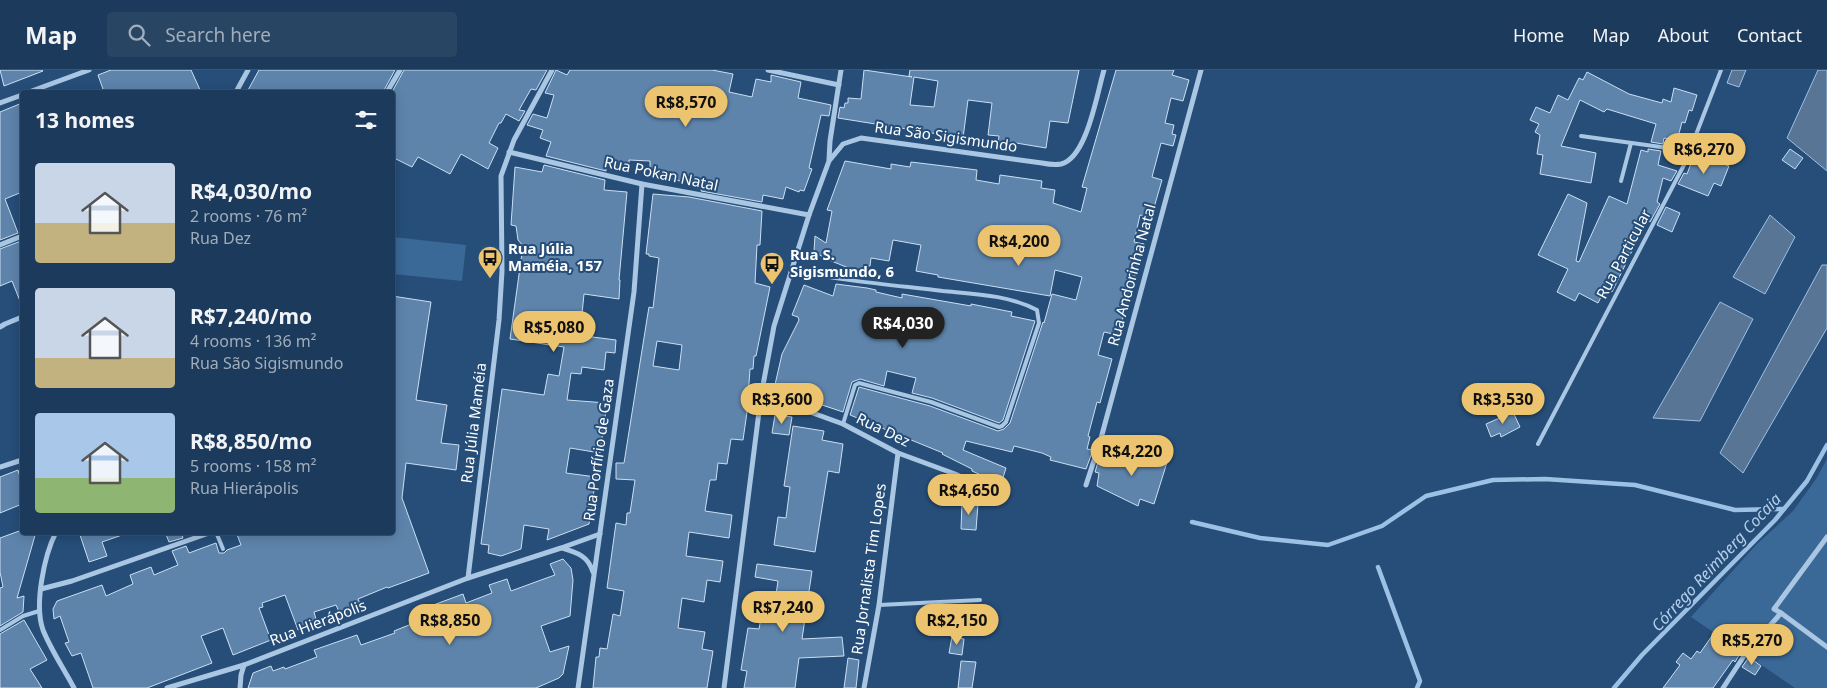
<!DOCTYPE html>
<meta charset="utf-8">
<style>
body{margin:0;font-family:"Noto Sans",sans-serif;background:#294564;color:#f1f3f6;height:100vh;display:flex;flex-direction:column;font-size:19px;white-space:nowrap}
*{box-sizing:border-box;margin:0}
p{font-size:16px;color:#a0adbb}
.icon{flex:none;width:28px;height:28px;fill:none;stroke:currentColor;stroke-width:2;stroke-linecap:round;stroke-linejoin:round}
.map{position:relative;flex:1;overflow:hidden}
.panel{position:absolute;left:20px;top:20px;width:375px;height:445px;display:flex;flex-direction:column;background:#1c3a5b;border-radius:5px;box-shadow:0 2px 12px #0003,0 0 0 1px #3a5471}
.panel>*{flex:none}
.price{position:absolute;translate:-50% -42px;padding:0 11px;border-radius:18px;background:#ecc36e;color:#111;font-size:16px;line-height:32px;filter:drop-shadow(0 1px 2px #0008)}
.price::after{content:'';position:absolute;left:50%;top:30px;width:15px;height:11px;margin-left:-8px;background:inherit;clip-path:polygon(0 0,100% 0,50% 100%)}
.price.on{background:#222;color:#fff}
ul{padding:0;list-style:none}
li{display:flex;align-items:center;gap:15px;height:125px;padding:0 15px}
li span{display:grid;place-items:center;flex:none;width:140px;height:100px;border-radius:5px;color:#555}
li>.icon{margin-inline-start:auto}
span .icon{width:60px;height:60px;fill:#fffc;stroke-width:1}
li b{font-size:21px}
h2{display:flex;justify-content:space-between;align-items:center;height:60px;padding:0 15px;font-size:21px}
header{display:flex;align-items:center;gap:30px;box-sizing:border-box;height:70px;padding:0 25px;background:#1c3a5b;border-bottom:1px solid #3a5471}
header strong{font-size:24px}
nav{display:flex;gap:28px;margin-inline-start:auto;font-size:18px}
.search{width:350px;height:45px;background:#294564;display:flex;align-items:center;gap:12px;box-sizing:border-box;padding:0 18px;border-radius:5px;color:#a0adbb;font-size:19px}
.map>svg:first-child{display:block}
.green{fill:#3a6897}
.water{fill:#587595;stroke:#9dc1e4}
.lines{fill:none;stroke-linecap:round;stroke-linejoin:round}
.stream{stroke:#9dc1e4;stroke-width:4.5}
.building{fill:#5e84ab;stroke:#cbdff3;fill-rule:evenodd}
.lane{stroke:#a9c6e3;stroke-width:4}
.street{stroke:#a9c6e3;stroke-width:5}
.labels{text-anchor:middle;stroke-width:4;stroke-linejoin:round;paint-order:stroke}
.street-label{font-size:15px;fill:#fff;stroke:#264e79}
.poi-label{font-size:15px;font-weight:bold;fill:#fff;stroke:#264e79;text-anchor:start}
.water-label{font-size:16px;font-style:italic;fill:#b4cfeb;stroke:#264e79}
</style>
<header>
<strong>Map</strong>
<div class="search"><svg class="icon" aria-label="search" viewBox="0 0 24 24"><circle cx="10" cy="10" r="6"/><path d="M15 15l6 6"/></svg>Search here</div>
<nav><a>Home</a><a>Map</a><a>About</a><a>Contact</a></nav>
</header>
<div class="map">
<svg width="1827" height="618" viewBox="0 0 1827 618">
<rect width="100%" height="100%" fill="#264e79"/>
<!-- green -->
<g class="green">
<polygon points="393,167 466,175 462,211 393,204"/>
<polygon points="1827,389 1827,618 1795,618 1691,547 1756,475 1793,441 1816,409"/>
</g>
<!-- water -->
<g class="water">
<polygon points="1732,0 1746,0 1739,17 1727,13"/>
<polygon points="1818,0 1827,0 1827,101 1787,68"/>
<polygon points="1770,145 1795,167 1765,224 1733,207"/>
<polygon points="1822,195 1827,195 1827,258 1743,403 1720,383"/>
<polygon points="1720,232 1753,249 1700,351 1653,348"/>
</g>
<g class="lines">
<!-- stream -->
<g class="stream">
<polyline points="1192,452 1260,468 1328,475 1382,456 1426,426 1493,410 1545,409 1635,415 1735,440 1784,439"/>
<polyline points="1378,497 1420,611 1417,618"/>
<polyline points="1614,618 1642,585 1775,450 1807,411 1827,375"/>
</g>
</g>
<!-- building -->
<g class="building">
<polygon points="0,0 42,0 43,1 4,16"/>
<polygon points="111,0 191,0 201,22 104,22 98,5"/>
<polygon points="259,0 395,0 383,22 247,22"/>
<polygon points="404,0 547,0 536,20 531,19 519,40 525,41 519,51 506,44 501,53 499,53 489,73 498,78 488,99 461,84 450,104 418,87 412,97 392,87 392,22"/>
<polygon points="556,0 567,5 570,0 712,0 733,4 729,22 752,27 756,9 771,12 771,5 801,12 798,28 831,35 829,46 821,45 809,98 812,99 804,121 800,120 799,122 786,117 783,129 763,125 762,132 701,121 702,116 650,104 650,91 629,90 629,99 606,94 606,101 546,86 551,72 540,68 543,60 527,55 533,44 547,48 554,25 545,23"/>
<path d="M864,0L912,7L909,6L910,0H1079L1068,53L1050,51L1046,78L1010,72L1009,74L998,73L999,66L988,65L992,33L968,30L963,68L838,48L840,37L844,38L845,33H848V28L861,29ZM914,7L938,11L934,37L910,35Z"/>
<polygon points="1116,0 1174,0 1172,5 1189,10 1183,31 1171,28 1165,53 1174,55 1172,64 1176,65 1173,76 1161,73 1152,107 1162,110 1151,148 1140,145 1134,172 1144,174 1118,265 1104,262 1098,285 1112,289 1100,333 1097,332 1088,366 1090,367 1087,379 1093,380 1086,399 1050,390 1051,387 1042,383 1014,376 1012,382 966,371 963,380 1006,398 1001,414 972,401 972,399 942,384 943,383 850,345 859,317 930,336 998,361 1004,359 1010,353 1043,252 1044,253 1052,224 1076,230 1082,207 1055,200 1050,226 938,207 938,205 916,201 921,175 893,170 889,191 871,188 870,196 863,195 861,203 824,188 814,181 815,166 826,173 832,141 827,140 845,91 891,99 891,94 910,97 911,92 977,100 976,110 999,114 1000,105 1042,111 1041,118 1055,120 1053,133 1081,142 1087,118 1082,117"/>
<polygon points="1587,2 1629,24 1662,33 1663,29 1671,32 1674,18 1697,25 1692,41 1689,40 1685,53 1682,52 1677,71 1664,68 1663,74 1651,72 1656,54 1607,39 1604,42 1580,30 1561,76 1596,83 1591,113 1540,104 1543,85 1537,84 1540,65 1535,62 1539,54 1530,50 1536,37 1550,43 1558,25 1568,30 1579,8 1583,10"/>
<polygon points="22,33 22,122 5,129 18,163 0,170 0,42"/>
<polygon points="1648,79 1661,81 1658,95 1677,101 1671,111 1663,108 1657,132 1660,134 1650,152 1647,150 1612,222 1605,219 1598,233 1579,223 1575,231 1557,222 1568,199 1538,185 1568,124 1587,133 1576,191 1579,192 1609,126 1627,134 1641,80 1648,82"/>
<polygon points="1790,79 1803,88 1795,99 1782,90"/>
<polygon points="1695,83 1729,96 1721,116 1714,113 1708,126 1678,114 1684,103 1687,104"/>
<polygon points="544,95 605,110 604,120 627,122 619,210 620,210 619,229 584,224 581,254 586,255 585,266 616,270 615,283 606,282 604,300 582,297 581,304 571,303 567,330 607,333 600,383 570,378 566,403 596,407 589,454 547,470 549,459 524,455 521,479 501,486 488,483 489,475 481,474 502,319 544,325 548,304 559,306 564,277 510,269 523,176 518,170 516,156 511,155 515,97 542,102"/>
<path d="M653,124L689,127L762,141L760,175H757L755,213L770,217L756,286H754L753,299H750L747,342L743,370L731,369L727,394L718,393L716,410H710L705,441L732,445L729,468L689,462L686,486L723,491L720,512L707,510L704,532L682,528L678,558L705,562L702,579L713,581L707,618H593L596,587H599L600,578L607,579L613,544L620,546L624,521L607,518L616,453L626,455L627,443H630L635,410L616,409V393H624L647,249L649,237L653,238L659,188L649,186V184H646ZM657,271L682,275L679,300L653,296Z"/>
<polygon points="1666,137 1680,143 1672,162 1657,155"/>
<polygon points="21,171 22,174 22,236 12,211 0,216 0,179"/>
<polygon points="836,214 867,218 876,220 876,222 902,228 902,224 971,236 971,234 1012,242 1011,246 1035,251 1003,350 999,353 932,328 912,323 916,308 887,301 884,316 860,309 852,312 843,342 774,319 782,284 799,250 798,247 792,245 804,215 833,226"/>
<polygon points="392,226 431,232 416,330 447,335 441,373 459,375 456,400 406,393 402,428 429,503 388,518 387,517 358,529 361,536 340,544 336,535 314,542 317,553 298,560 285,525 262,533 263,537 259,538 271,570 233,585 223,558 201,566 212,593 147,618 93,618 81,583 72,586 65,573 69,572 60,546 54,549 53,539 57,531 102,515 106,526 133,514 130,505 151,497 154,505 178,495 172,481 186,476 189,483 216,473 219,483 224,483 227,480 241,475 236,462 392,462 392,364 395,349 392,349"/>
<polygon points="1513,342 1520,357 1501,367 1500,363 1491,367 1486,354"/>
<polygon points="775,345 792,347 789,365 772,363"/>
<polygon points="793,356 824,361 822,370 843,374 839,403 828,401 815,482 774,475 778,447 786,448 790,417 784,416"/>
<polygon points="1151,380 1169,386 1154,434 1140,429 1138,436 1097,416 1099,403 1095,402 1101,382 1147,394"/>
<polygon points="18,400 22,414 22,434 0,443 0,407"/>
<polygon points="962,433 978,434 976,460 961,459"/>
<polygon points="22,460 22,462 36,462 17,528 24,526 23,542 0,556 0,518 3,517 0,502 0,468"/>
<polygon points="79,462 124,462 125,464 102,472 107,486 89,492"/>
<polygon points="165,462 181,462 183,468 169,472"/>
<polygon points="563,489 571,498 573,510 570,546 541,556 550,582 569,576 563,604 559,608 536,618 248,618 253,603 271,596 273,601 284,597 285,599 317,587 314,580 357,565 361,575 395,563 394,561 424,549 420,540 463,524 466,533 492,523 489,515 507,509 511,521 541,510 555,505 550,494"/>
<polygon points="757,494 812,501 802,569 842,567 844,586 799,588 795,618 744,618 747,601 741,600 748,558 759,559 763,536 774,538 778,511 755,507"/>
<polygon points="24,550 47,590 30,599 42,618 0,618 0,564"/>
<polygon points="1714,563 1741,582 1735,592 1733,590 1713,618 1663,618 1680,595 1676,592 1683,583 1691,589 1697,581 1700,583"/>
<polygon points="952,567 964,569 962,585 949,583"/>
<polygon points="1749,587 1761,596 1755,605 1742,597"/>
<polygon points="848,588 859,590 856,618 844,618"/>
<polygon points="961,591 976,592 972,618 958,618"/>
</g>
<g class="lines">
<!-- lane -->
<g class="lane">
<polyline points="1581,66 1690,81"/>
<polyline points="1621,111 1631,73"/>
<path d="M792,200C842,211 893,215 943,221C974,224 1009,225 1037,240L1039,253L1006,352L1002,356L999,357L931,332L859,313L855,315L843,354"/>
<polyline points="1538,374 1685,93 1721,0"/>
<polyline points="216,462 223,479"/>
<polyline points="879,535 980,530"/>
<polyline points="0,560 23,546 39,541"/>
</g>
<!-- street -->
<g class="street">
<polyline points="768,0 839,15"/>
<polyline points="29,22 89,0"/>
<polyline points="236,22 248,0"/>
<polyline points="387,22 400,0"/>
<polyline points="0,33 22,25"/>
<polyline points="509,82 642,114 809,145"/>
<polyline points="829,90 830,71 841,0"/>
<polyline points="0,175 22,166"/>
<polyline points="0,257 5,254 22,247"/>
<polyline points="761,326 777,330 843,354 898,383 955,404 992,421"/>
<polyline points="0,397 22,390"/>
<polyline points="1086,415 1100,372 1201,0"/>
<path d="M56,462C44,486 34,535 43,560C51,580 64,599 74,618"/>
<path d="M562,478C578,483 588,486 593,502"/>
<polyline points="468,508 499,250 502,201 501,106 514,70 552,0"/>
<polyline points="41,519 72,511 212,462"/>
<polyline points="1781,543 1774,539 1827,467"/>
<polyline points="167,618 244,595 468,508 561,478 600,464"/>
<polyline points="240,618 241,605 244,595"/>
<polyline points="578,618 634,222 642,114"/>
<path d="M724,618L761,326L774,256L809,145L829,91L843,74L861,68L1042,93C1047,94 1056,95 1061,94C1087,88 1097,23 1104,0"/>
<polyline points="864,618 879,535 898,383"/>
<polyline points="1723,618 1744,586 1781,543 1827,577"/>
</g>
</g>
<!-- icons -->
<defs>
<symbol id="bus-pin" viewBox="-11 -11 22 30"><path d="M0 17L-7.5 6A9.5 9.5 0 1 1 7.5 6Z" fill="#ecc36e" stroke="#264e79"/><path d="M-5-6H5V4H4V6H2V4H-2V6H-4V4H-5ZM-3.5-4V0h7V-4ZM-3.5 1.2v1.5H-2V1.2ZM2 1.2v1.5H3.5V1.2Z" fill="#111"/></symbol>
</defs>
<g fill-rule="evenodd">
<use href="#bus-pin" x="476" y="174" width="28" height="38"/>
<use href="#bus-pin" x="758" y="180" width="28" height="38"/>
</g>
<g class="labels">
<!-- street labels -->
<g class="street-label">
<text transform="translate(946 67) rotate(8)" y="5">Rua São Sigismundo</text>
<text transform="translate(661 104) rotate(12)" y="5">Rua Pokan Natal</text>
<text transform="translate(1624 184) rotate(-62)" y="5">Rua Particular</text>
<text transform="translate(1132 205) rotate(-75)" y="5">Rua Andorinha Natal</text>
<text transform="translate(474 353) rotate(-83)" y="5">Rua Júlia Maméia</text>
<text transform="translate(883 360) rotate(26)" y="5">Rua Dez</text>
<text transform="translate(599 380) rotate(-82)" y="5">Rua Porfírio de Gaza</text>
<text transform="translate(869 499) rotate(-82)" y="5">Rua Jornalista Tim Lopes</text>
<text transform="translate(318 553) rotate(-21)" y="5">Rua Hierápolis</text>
</g>
<!-- poi labels -->
<g class="poi-label">
<text x="508" y="184">Rua Júlia<tspan x="508" dy="17">Maméia, 157</tspan></text>
<text x="790" y="190">Rua S.<tspan x="790" dy="17">Sigismundo, 6</tspan></text>
</g>
<!-- water labels -->
<g class="water-label">
<text transform="translate(1716 492) rotate(-47)" y="6">Córrego Reimberg Cocaia</text>
</g>
</g>
</svg>
<b class="price" style="left:686px;top:58px">R$8,570</b>
<b class="price" style="left:1704px;top:105px">R$6,270</b>
<b class="price" style="left:1019px;top:197px">R$4,200</b>
<b class="price on" style="left:903px;top:279px">R$4,030</b>
<b class="price" style="left:554px;top:283px">R$5,080</b>
<b class="price" style="left:782px;top:355px">R$3,600</b>
<b class="price" style="left:1503px;top:355px">R$3,530</b>
<b class="price" style="left:1132px;top:407px">R$4,220</b>
<b class="price" style="left:969px;top:446px">R$4,650</b>
<b class="price" style="left:783px;top:563px">R$7,240</b>
<b class="price" style="left:450px;top:576px">R$8,850</b>
<b class="price" style="left:957px;top:576px">R$2,150</b>
<b class="price" style="left:1752px;top:596px">R$5,270</b>
<section class="panel">
<h2>13 homes<svg class="icon" aria-label="filters" viewBox="0 0 24 24"><path d="M4 7h16M4 17h16"/><circle cx="9" cy="7" r="2"/><circle cx="15" cy="17" r="2"/></svg></h2>
<ul>
<li><span style="background:linear-gradient(#c9d6e8 60%,#c2b280 0)"><svg class="icon" aria-label="home" viewBox="0 0 24 24"><path d="M3 11l9-7 9 7M6 9v11h12V9"/></svg></span><div><b>R$4,030/mo</b><p>2 rooms · 76 m²</p><p>Rua Dez</p></div></li>
<li><span style="background:linear-gradient(#c9d6e8 70%,#c2b280 0)"><svg class="icon" aria-label="home" viewBox="0 0 24 24"><path d="M3 11l9-7 9 7M6 9v11h12V9"/></svg></span><div><b>R$7,240/mo</b><p>4 rooms · 136 m²</p><p>Rua São Sigismundo</p></div></li>
<li><span style="background:linear-gradient(#a9c7e8 65%,#8fb573 0)"><svg class="icon" aria-label="home" viewBox="0 0 24 24"><path d="M3 11l9-7 9 7M6 9v11h12V9"/></svg></span><div><b>R$8,850/mo</b><p>5 rooms · 158 m²</p><p>Rua Hierápolis</p></div></li>
</ul>
</section>
</div>
